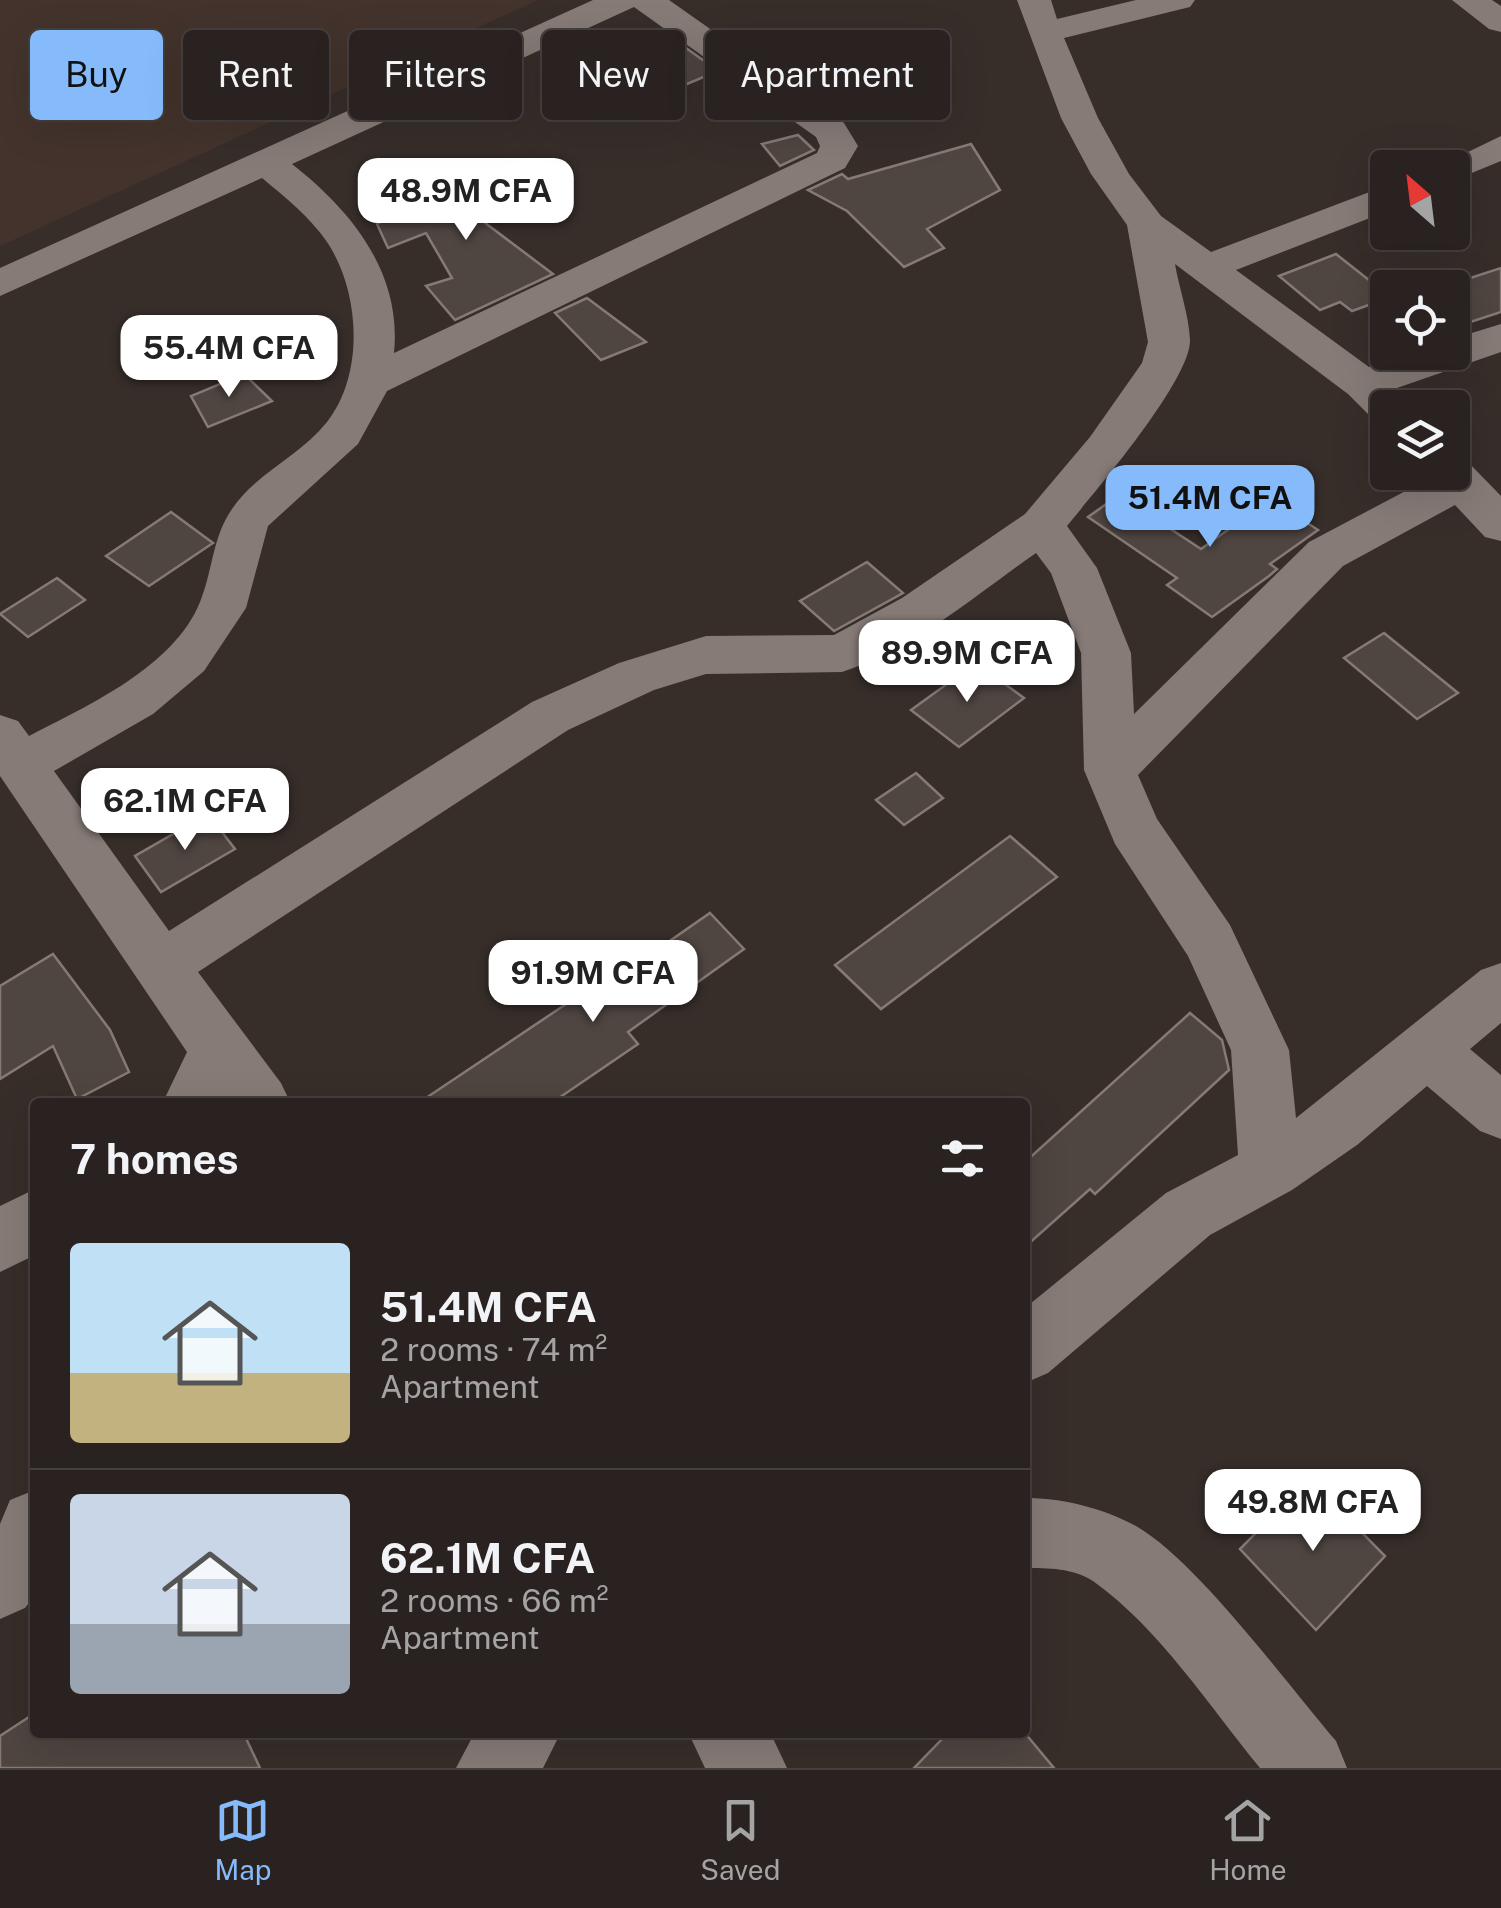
<!DOCTYPE html>
<meta charset="utf-8">
<style>
body{margin:0;font-family:"Public Sans",sans-serif;background:#352f2d;color:#f1f3f6;height:100vh;display:flex;flex-direction:column;font-size:38px;white-space:nowrap}
*{box-sizing:border-box;margin:0}
p{font-size:32px;color:#a5a4a5}
.icon{flex:none;width:55px;height:55px;fill:none;stroke:currentColor;stroke-width:2;stroke-linecap:round;stroke-linejoin:round}
.map{position:relative;flex:1;overflow:hidden}
.drawer{position:absolute;left:30px;top:1098px;width:1000px;height:640px;display:flex;flex-direction:column;background:#292220;border-radius:10px;box-shadow:0 10px 40px #0002,0 0 0 2px #453f3e}
.drawer>*{flex:none}
.banner{position:absolute;left:30px;top:30px;width:1000px;height:90px;display:flex;gap:20px}
.needle{width:65px;rotate:332deg}
.tools{position:absolute;left:1370px;top:150px;display:grid;gap:20px}
.tools a{display:grid;place-items:center;width:100px;height:100px;border-radius:10px;background:#292220;box-shadow:0 10px 40px #0002,0 0 0 2px #453f3e;font-size:50px}
.price{position:absolute;translate:-50% -85px;padding:0 22px;border-radius:20px;background:#fff;color:#222;font-size:32px;line-height:65px;filter:drop-shadow(0 2px 5px #0008)}
.price::after{content:'';position:absolute;left:50%;top:60px;width:30px;height:22px;margin-left:-15px;background:inherit;clip-path:polygon(0 0,100% 0,50% 100%)}
.price.active{background:#86bbfb;color:#111}
ul{padding:0;list-style:none}
li{display:flex;align-items:center;gap:30px;height:250px;padding:0 40px}
li+li{border-top:2px solid #453f3e}
li span{display:grid;place-items:center;flex:none;width:280px;height:200px;border-radius:10px;color:#555}
li>.icon{margin-inline-start:auto}
span .icon{width:120px;height:120px;fill:#fffc;stroke-width:1}
li b{font-size:42px}
h2{display:flex;justify-content:space-between;align-items:center;height:120px;padding:0 40px;font-size:42px}
.chip{padding:0 35px;border-radius:10px;background:#292220;box-shadow:0 10px 40px #0002,0 0 0 2px #453f3e;font-size:35px;line-height:90px}
.chip.active{background:#86bbfb;color:#111}
.dock{display:flex;justify-content:space-around;align-items:center;height:140px;border-top:2px solid #453f3e;background:#292220;font-size:28px;color:#a5a4a5}
.dock a{display:grid;justify-items:center;gap:5px}
.dock .active{color:#86bbfb}
.map>svg:first-child{display:block}
.built{fill:#43332c}
.building{fill:#4f4541;stroke:#857a75;stroke-width:2.5}
.lines{fill:none;stroke-linecap:round;stroke-linejoin:round}
.minor{fill:#867b77;fill-rule:evenodd}
</style>
<div class="map">
<svg width="1501" height="1768" viewBox="0 0 1501 1768">
<rect width="100%" height="100%" fill="#372e2a"/>
<!-- built -->
<polygon class="built" points="0,0 538,0 0,246"/>
<!-- building -->
<g class="building">
<polygon points="686,48 718,71 656,97 624,74"/>
<polygon points="798,135 814,150 780,166 762,144"/>
<polygon points="971,144 1000,190 927,229 944,248 904,267 847,211 808,190 842,174 848,179"/>
<polygon points="486,168 518,194 472,213 553,274 455,320 426,286 452,278 426,233 388,248 377,224 411,206 408,202"/>
<polygon points="1336,254 1388,295 1388,298 1352,311 1340,302 1320,310 1279,276"/>
<polygon points="1501,268 1501,312 1452,328 1452,284"/>
<polygon points="587,298 646,342 601,360 555,313"/>
<polygon points="244,374 272,401 208,427 191,396"/>
<polygon points="1119,495 1201,549 1271,499 1318,530 1270,564 1277,569 1269,576 1212,617 1167,585 1177,578 1088,517"/>
<polygon points="171,512 213,543 149,586 106,556"/>
<polygon points="867,562 903,593 834,631 800,601"/>
<polygon points="57,578 85,600 28,637 0,614"/>
<polygon points="1384,633 1458,693 1417,719 1344,658"/>
<polygon points="976,663 1024,698 959,747 911,710"/>
<polygon points="916,773 943,798 904,825 876,800"/>
<polygon points="208,814 235,849 161,892 135,856"/>
<polygon points="1010,836 1057,877 881,1009 835,965"/>
<polygon points="710,913 744,949 628,1032 638,1044 553,1102 420,1102 590,988 595,993"/>
<polygon points="53,954 110,1030 129,1072 77,1099 53,1046 0,1079 0,986"/>
<polygon points="1190,1013 1222,1040 1229,1070 1095,1194 1090,1189 1025,1247 1025,1162"/>
<polygon points="1309,1479 1385,1556 1316,1630 1240,1549"/>
<polygon points="35,1713 35,1732 243,1732 260,1768 0,1768 0,1736"/>
<polygon points="949,1732 1024,1732 1054,1768 914,1768"/>
</g>
<g class="lines">
<!-- minor -->
<g class="minor">
<path d="M593,0H669L844,123L858,146L845,168L387,391L358,444L268,526L246,608L204,671L153,714L54,771L169,931L532,702L619,663L706,636L834,635L902,598L1025,514L1090,437L1142,363L1148,342L1127,225L1091,174L1061,118L1017,0H1051L1057,19L1136,0H1195L1190,7L1064,38L1098,118L1129,174L1161,216L1211,252L1388,185V211L1236,270L1369,367L1412,352H1452V339L1501,324V352L1394,389L1410,408H1388V422L1372,418L1348,394L1175,264C1179,288 1189,315 1190,340C1191,380 1094,493 1067,526L1097,568L1131,653L1134,714L1309,542L1432,477L1429,472H1452V457L1467,461L1501,496V541L1485,537L1455,505L1343,566L1138,775L1157,819L1230,925L1289,1050L1296,1118L1481,970L1501,963V1023L1470,1049L1501,1075V1139L1480,1131L1427,1086L1357,1145L1292,1190L1210,1235L1048,1373L1025,1383V1308L1166,1193L1238,1155L1231,1050L1188,956L1115,844L1084,770L1081,653L1051,573L1036,553C976,595 913,650 842,672L706,674L654,690L568,730L198,972L281,1083L290,1102H163L187,1052L0,776V715L18,721L29,736C87,706 174,667 200,602C213,570 212,538 232,509C256,473 300,456 327,422C365,374 360,291 327,242C310,217 285,197 262,178L0,296V268ZM634,7L816,137L820,146L817,153L394,353C402,273 352,211 292,164Z"/>
<polygon points="1452,0 1492,0 1501,6 1501,32 1489,29"/>
<polygon points="1501,136 1501,161 1452,181 1452,168 1435,168"/>
<polygon points="35,1189 35,1255 0,1272 0,1206"/>
<polygon points="35,1490 35,1595 25,1608 0,1619 0,1524 10,1500"/>
<path d="M1025,1498C1062,1498 1103,1508 1136,1526C1197,1561 1287,1684 1336,1741L1347,1768H1260C1209,1706 1159,1628 1093,1581C1073,1568 1048,1568 1025,1568Z"/>
<polygon points="475,1732 561,1732 543,1768 456,1768"/>
<polygon points="688,1732 770,1732 787,1768 705,1768"/>
</g>
</g>
</svg>
<div class="tools">
<a><svg class="needle" viewBox="-14 -14 28 28"><path d="M0-13l5 13h-10z" fill="#e53935"/><path d="M0 13l5-13h-10z" fill="#a5a4a5"/></svg></a>
<a><svg class="icon" aria-label="locate" viewBox="0 0 24 24"><circle cx="12" cy="12" r="6"/><path d="M12 2v4M12 18v4M2 12h4M18 12h4"/></svg></a>
<a><svg class="icon" aria-label="layers" viewBox="0 0 24 24"><path d="M12 4l9 5-9 5-9-5zM3 14l9 5 9-5"/></svg></a>
</div>
<b class="price" style="left:466px;top:243px">48.9M CFA</b>
<b class="price" style="left:229px;top:400px">55.4M CFA</b>
<b class="price active" style="left:1210px;top:550px">51.4M CFA</b>
<b class="price" style="left:967px;top:705px">89.9M CFA</b>
<b class="price" style="left:185px;top:853px">62.1M CFA</b>
<b class="price" style="left:593px;top:1025px">91.9M CFA</b>
<b class="price" style="left:1313px;top:1554px">49.8M CFA</b>
<div class="banner">
<a class="chip active">Buy</a>
<a class="chip">Rent</a>
<a class="chip">Filters</a>
<a class="chip">New</a>
<a class="chip">Apartment</a>
</div>
<section class="drawer">
<h2>7 homes<svg class="icon" aria-label="filters" viewBox="0 0 24 24"><path d="M4 7h16M4 17h16"/><circle cx="9" cy="7" r="2"/><circle cx="15" cy="17" r="2"/></svg></h2>
<ul>
<li><span style="background:linear-gradient(#bfe0f5 65%,#c2b280 0)"><svg class="icon" aria-label="home" viewBox="0 0 24 24"><path d="M3 11l9-7 9 7M6 9v11h12V9"/></svg></span><div><b>51.4M CFA</b><p>2 rooms · 74 m²</p><p>Apartment</p></div></li>
<li><span style="background:linear-gradient(#c9d6e8 65%,#9aa5b1 0)"><svg class="icon" aria-label="home" viewBox="0 0 24 24"><path d="M3 11l9-7 9 7M6 9v11h12V9"/></svg></span><div><b>62.1M CFA</b><p>2 rooms · 66 m²</p><p>Apartment</p></div></li>
</ul>
</section>
</div>
<nav class="dock">
<a class="active"><svg class="icon" aria-label="map" viewBox="0 0 24 24"><path d="M3 6l6-2 6 2 6-2v14l-6 2-6-2-6 2zM9 4v14M15 6v14"/></svg>Map</a>
<a><svg class="icon" aria-label="saved" viewBox="0 0 24 24"><path d="M7 4h10v16l-5-4-5 4z"/></svg>Saved</a>
<a><svg class="icon" aria-label="home" viewBox="0 0 24 24"><path d="M3 11l9-7 9 7M6 9v11h12V9"/></svg>Home</a>
</nav>
